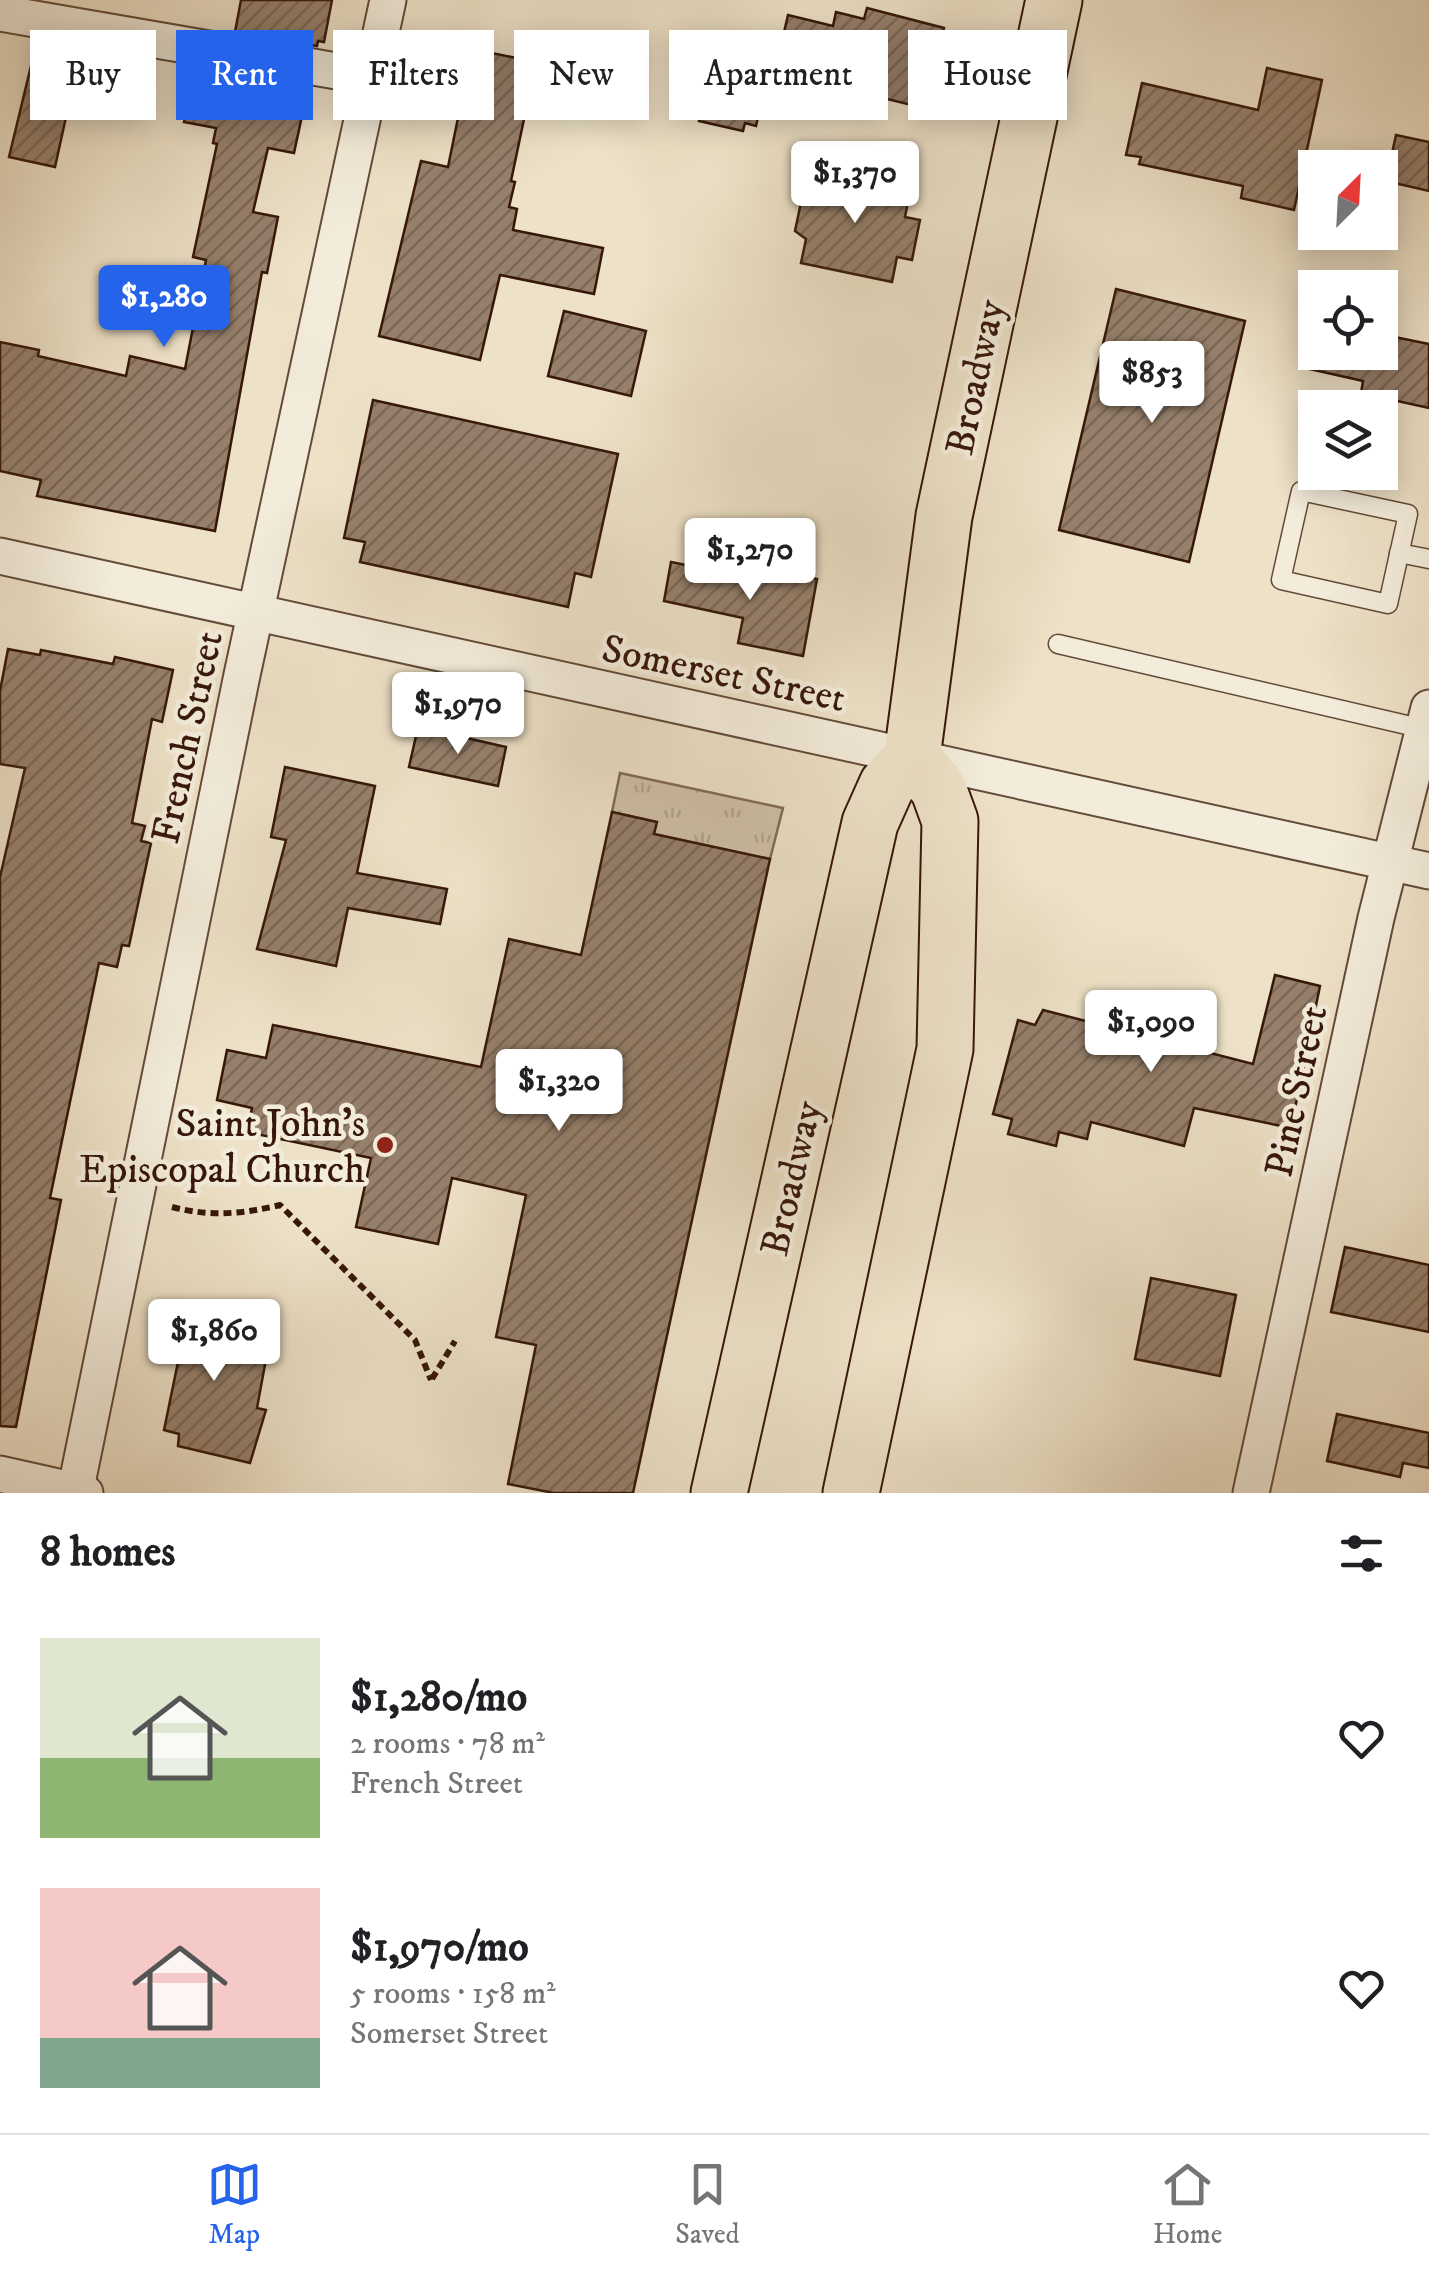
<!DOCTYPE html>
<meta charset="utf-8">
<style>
body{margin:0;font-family:"IM FELL DW Pica",serif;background:#f2f2f2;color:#202124;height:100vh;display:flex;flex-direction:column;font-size:38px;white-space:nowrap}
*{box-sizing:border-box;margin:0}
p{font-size:32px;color:#757577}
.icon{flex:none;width:55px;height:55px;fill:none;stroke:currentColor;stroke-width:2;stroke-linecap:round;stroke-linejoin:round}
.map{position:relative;height:1493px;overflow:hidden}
.details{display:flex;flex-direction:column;background:#fff;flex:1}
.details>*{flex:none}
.guide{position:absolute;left:30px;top:30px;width:1370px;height:90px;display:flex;gap:20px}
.needle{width:65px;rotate:24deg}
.fabs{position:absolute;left:1298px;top:150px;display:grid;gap:20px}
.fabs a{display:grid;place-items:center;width:100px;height:100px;border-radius:0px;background:#fff;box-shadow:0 5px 25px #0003;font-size:50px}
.price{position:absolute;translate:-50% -85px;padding:0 22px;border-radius:10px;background:#fff;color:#222;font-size:32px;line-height:65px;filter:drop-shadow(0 2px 5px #0008)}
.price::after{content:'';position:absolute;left:50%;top:60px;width:30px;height:22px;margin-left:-15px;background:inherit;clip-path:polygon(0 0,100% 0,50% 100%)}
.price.selected{background:#2563eb;color:#fff}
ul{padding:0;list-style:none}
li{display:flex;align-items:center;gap:30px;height:250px;padding:0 40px}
li span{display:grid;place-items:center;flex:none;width:280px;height:200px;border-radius:0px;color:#555}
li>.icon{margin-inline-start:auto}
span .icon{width:120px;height:120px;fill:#fffc;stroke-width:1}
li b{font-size:42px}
h2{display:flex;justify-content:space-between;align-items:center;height:120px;padding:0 40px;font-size:42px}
.pill{padding:0 35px;border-radius:0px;background:#fff;box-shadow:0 5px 25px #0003;font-size:35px;line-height:90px}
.pill.selected{background:#2563eb;color:#fff}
.tabs{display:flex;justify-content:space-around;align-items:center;height:140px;border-top:2px solid #e0e0e0;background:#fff;font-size:28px;color:#757577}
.tabs a{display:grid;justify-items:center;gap:5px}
.tabs .selected{color:#2563eb}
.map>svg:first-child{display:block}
.park{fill:url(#park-tufts);stroke:#826b58;stroke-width:2.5}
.building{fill:url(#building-hatch);stroke:#37170a;stroke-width:2.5}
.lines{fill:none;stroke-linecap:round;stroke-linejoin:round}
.service-casing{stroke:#644a39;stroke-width:21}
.minor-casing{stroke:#644a39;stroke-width:39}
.primary-casing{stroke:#37170a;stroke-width:59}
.path{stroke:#37170a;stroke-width:6;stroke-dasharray:8 5;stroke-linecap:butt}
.service{stroke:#f3ecdb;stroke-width:18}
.minor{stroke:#f3ecdb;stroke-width:35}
.primary{stroke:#ede1c7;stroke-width:55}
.poi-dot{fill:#8f2418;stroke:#f3ecdb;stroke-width:4}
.labels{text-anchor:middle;stroke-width:9;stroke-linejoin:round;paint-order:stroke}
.street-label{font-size:40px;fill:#37170a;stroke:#f3ecdb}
.poi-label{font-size:40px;fill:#37170a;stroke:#f3ecdb;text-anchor:end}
</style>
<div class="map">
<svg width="1429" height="1493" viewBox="0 0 1429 1493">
<defs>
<pattern id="park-tufts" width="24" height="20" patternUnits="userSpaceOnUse" patternTransform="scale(2.5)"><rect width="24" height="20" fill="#cebfa7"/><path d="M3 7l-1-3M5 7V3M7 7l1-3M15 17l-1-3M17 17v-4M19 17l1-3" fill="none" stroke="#b2a38e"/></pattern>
<pattern id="building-hatch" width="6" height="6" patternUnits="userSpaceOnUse" patternTransform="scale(2.5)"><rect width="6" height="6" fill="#96806c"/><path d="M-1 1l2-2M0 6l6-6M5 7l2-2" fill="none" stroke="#7b6857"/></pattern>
</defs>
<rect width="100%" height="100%" fill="#ede1c7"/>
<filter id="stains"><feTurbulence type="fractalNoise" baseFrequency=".002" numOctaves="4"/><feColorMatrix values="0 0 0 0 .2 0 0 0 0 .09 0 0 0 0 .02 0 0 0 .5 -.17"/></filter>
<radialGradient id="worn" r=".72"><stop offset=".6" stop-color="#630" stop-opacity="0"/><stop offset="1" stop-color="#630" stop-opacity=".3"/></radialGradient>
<!-- park -->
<polygon class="park" points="620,773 783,808 770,859 654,834 656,822 612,812"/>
<!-- building -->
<g class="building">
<polygon points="241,0 332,0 324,42 318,41 317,46 235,32"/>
<polygon points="867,8 944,28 924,108 846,89 844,75 778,58 788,15 833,26 836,12 864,19"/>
<polygon points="37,41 81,49 55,167 9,157"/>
<polygon points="472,49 536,62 511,181 515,182 509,207 517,209 513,230 603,248 594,294 500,275 480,360 379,336 421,161 448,167"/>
<polygon points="715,52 770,65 756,126 745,123 743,131 699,121"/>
<polygon points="1267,68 1322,80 1294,210 1241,198 1243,186 1139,164 1141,157 1126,155 1142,83 1258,110"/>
<polygon points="226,74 308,88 294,153 268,148 253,212 278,217 267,273 262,272 215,531 37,496 41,480 0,471 0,342 39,350 38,356 126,376 130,356 185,369 206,260 193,257 217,144 213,143 216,128 184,122 193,86 223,92"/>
<polygon points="1396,135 1429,142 1429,191 1386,181"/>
<polygon points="808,169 910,191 905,217 920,220 912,260 897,257 892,282 801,263 806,239 795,231"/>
<polygon points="1116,289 1245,321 1189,562 1059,530"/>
<polygon points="564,311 646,331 631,396 548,376"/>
<polygon points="1380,334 1429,344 1429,408 1361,393 1363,381 1301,367 1303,352 1380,352"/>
<polygon points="373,400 618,454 591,577 575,573 568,607 360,562 365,542 344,538"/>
<polygon points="671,562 747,577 749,566 817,579 803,656 738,643 743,618 664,601"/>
<polygon points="8,649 40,655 41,650 113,664 115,657 173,670 162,722 152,719 132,823 145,826 141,841 151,843 129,946 122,945 117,967 99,963 75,1078 50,1198 61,1200 16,1427 0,1426 0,877 25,768 0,764 0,691"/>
<polygon points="418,727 506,747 498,786 409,767"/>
<polygon points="285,767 375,786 357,873 447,889 440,924 348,908 336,966 257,949 286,840 271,837"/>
<polygon points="612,812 657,822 654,834 770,859 633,1493 554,1493 508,1484 536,1345 496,1337 526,1195 452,1178 438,1244 356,1227 371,1158 247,1132 252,1108 217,1100 227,1050 266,1058 273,1025 481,1067 509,939 581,955"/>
<polygon points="1275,975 1320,986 1291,1128 1194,1108 1184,1146 1091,1122 1087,1139 1059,1132 1056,1146 1008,1134 1012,1119 993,1114 1018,1020 1035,1025 1043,1010 1253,1064"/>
<polygon points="1345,1247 1429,1265 1429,1332 1331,1312"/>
<polygon points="1151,1278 1236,1295 1220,1376 1135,1359"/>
<polygon points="160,1311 271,1332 257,1408 266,1410 250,1463 178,1446 179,1434 164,1430 178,1362 151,1357"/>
<polygon points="1337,1414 1429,1433 1429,1468 1403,1463 1400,1477 1327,1461"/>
</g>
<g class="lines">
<defs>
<g id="service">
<polygon points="1301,491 1408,514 1388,604 1281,580"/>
<polyline points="1399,553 1429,559"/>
<polyline points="1058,644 1424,729"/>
</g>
<g id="minor">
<polyline points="0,13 371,77"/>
<polyline points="0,556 1429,871"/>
<polyline points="0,1474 85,1493"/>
<polyline points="75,1493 242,675 388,0"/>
<polyline points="1251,1493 1376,918 1429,708"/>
</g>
<g id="primary">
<polyline points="719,1493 870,823 887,785 912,757 944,516 1054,0"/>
<polyline points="851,1493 945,1049 950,821 938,788 912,757"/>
</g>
</defs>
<!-- service casing -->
<use href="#service" class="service-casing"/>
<!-- minor casing -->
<use href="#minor" class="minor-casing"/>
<!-- primary casing -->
<use href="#primary" class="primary-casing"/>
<!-- path -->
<g class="path">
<path d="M172,1207C211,1217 242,1214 280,1205L415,1340L431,1380"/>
<polyline points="432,1379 455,1341"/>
</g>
<!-- service -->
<use href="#service" class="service"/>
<!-- minor -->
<use href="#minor" class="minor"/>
<!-- primary -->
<use href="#primary" class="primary"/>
</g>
<!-- markers -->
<circle class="poi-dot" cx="385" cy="1145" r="10"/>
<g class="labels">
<!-- street labels -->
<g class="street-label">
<text transform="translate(974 377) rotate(-78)" y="14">Broadway</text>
<text transform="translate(724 672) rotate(12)" y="14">Somerset Street</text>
<text transform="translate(186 737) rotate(-78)" y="14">French Street</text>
<text transform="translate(1295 1091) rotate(-78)" y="14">Pine Street</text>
<text transform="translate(790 1178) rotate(-77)" y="14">Broadway</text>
</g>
<!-- poi labels -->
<g class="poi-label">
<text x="365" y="1136">Saint John's<tspan x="365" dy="46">Episcopal Church</tspan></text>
</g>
</g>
<rect width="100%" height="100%" filter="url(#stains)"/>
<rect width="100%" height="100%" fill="url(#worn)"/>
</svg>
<div class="fabs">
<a><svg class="needle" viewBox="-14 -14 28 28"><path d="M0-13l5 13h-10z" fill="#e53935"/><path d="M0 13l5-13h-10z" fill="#757577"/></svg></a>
<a><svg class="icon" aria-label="locate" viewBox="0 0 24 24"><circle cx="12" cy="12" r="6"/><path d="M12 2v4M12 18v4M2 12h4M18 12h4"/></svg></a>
<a><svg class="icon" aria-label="layers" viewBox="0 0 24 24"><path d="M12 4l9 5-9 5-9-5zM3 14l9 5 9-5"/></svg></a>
</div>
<b class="price" style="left:855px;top:226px">$1,370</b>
<b class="price selected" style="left:164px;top:350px">$1,280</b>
<b class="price" style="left:1152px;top:426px">$853</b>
<b class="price" style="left:750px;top:603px">$1,270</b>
<b class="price" style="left:458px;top:757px">$1,970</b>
<b class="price" style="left:1151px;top:1075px">$1,090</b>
<b class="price" style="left:559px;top:1134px">$1,320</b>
<b class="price" style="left:214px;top:1384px">$1,860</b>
<div class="guide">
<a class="pill">Buy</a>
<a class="pill selected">Rent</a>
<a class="pill">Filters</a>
<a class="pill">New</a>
<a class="pill">Apartment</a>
<a class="pill">House</a>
</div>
</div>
<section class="details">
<h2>8 homes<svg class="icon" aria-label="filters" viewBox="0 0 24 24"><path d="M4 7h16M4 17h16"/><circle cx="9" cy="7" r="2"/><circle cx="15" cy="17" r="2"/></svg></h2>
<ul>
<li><span style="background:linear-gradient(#dfe7d0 60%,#8fb573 0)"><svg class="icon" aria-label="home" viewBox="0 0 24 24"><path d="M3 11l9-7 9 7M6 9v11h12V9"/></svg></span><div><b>$1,280/mo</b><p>2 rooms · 78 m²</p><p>French Street</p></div><svg class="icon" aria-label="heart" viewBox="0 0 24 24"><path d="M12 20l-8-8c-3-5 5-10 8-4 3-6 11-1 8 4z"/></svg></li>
<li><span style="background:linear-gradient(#f6c9c9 75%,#7fa58c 0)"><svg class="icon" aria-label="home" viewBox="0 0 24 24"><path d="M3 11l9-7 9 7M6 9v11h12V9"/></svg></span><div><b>$1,970/mo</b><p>5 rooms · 158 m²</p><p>Somerset Street</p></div><svg class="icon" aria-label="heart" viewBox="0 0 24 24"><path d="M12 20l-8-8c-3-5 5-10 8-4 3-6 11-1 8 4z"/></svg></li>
</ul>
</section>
<nav class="tabs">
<a class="selected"><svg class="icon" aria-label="map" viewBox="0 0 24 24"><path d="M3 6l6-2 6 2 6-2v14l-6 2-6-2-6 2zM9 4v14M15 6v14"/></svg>Map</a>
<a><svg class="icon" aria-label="saved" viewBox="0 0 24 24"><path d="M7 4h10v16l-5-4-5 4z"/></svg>Saved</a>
<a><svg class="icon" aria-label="home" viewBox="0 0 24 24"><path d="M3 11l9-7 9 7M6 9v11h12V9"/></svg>Home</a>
</nav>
